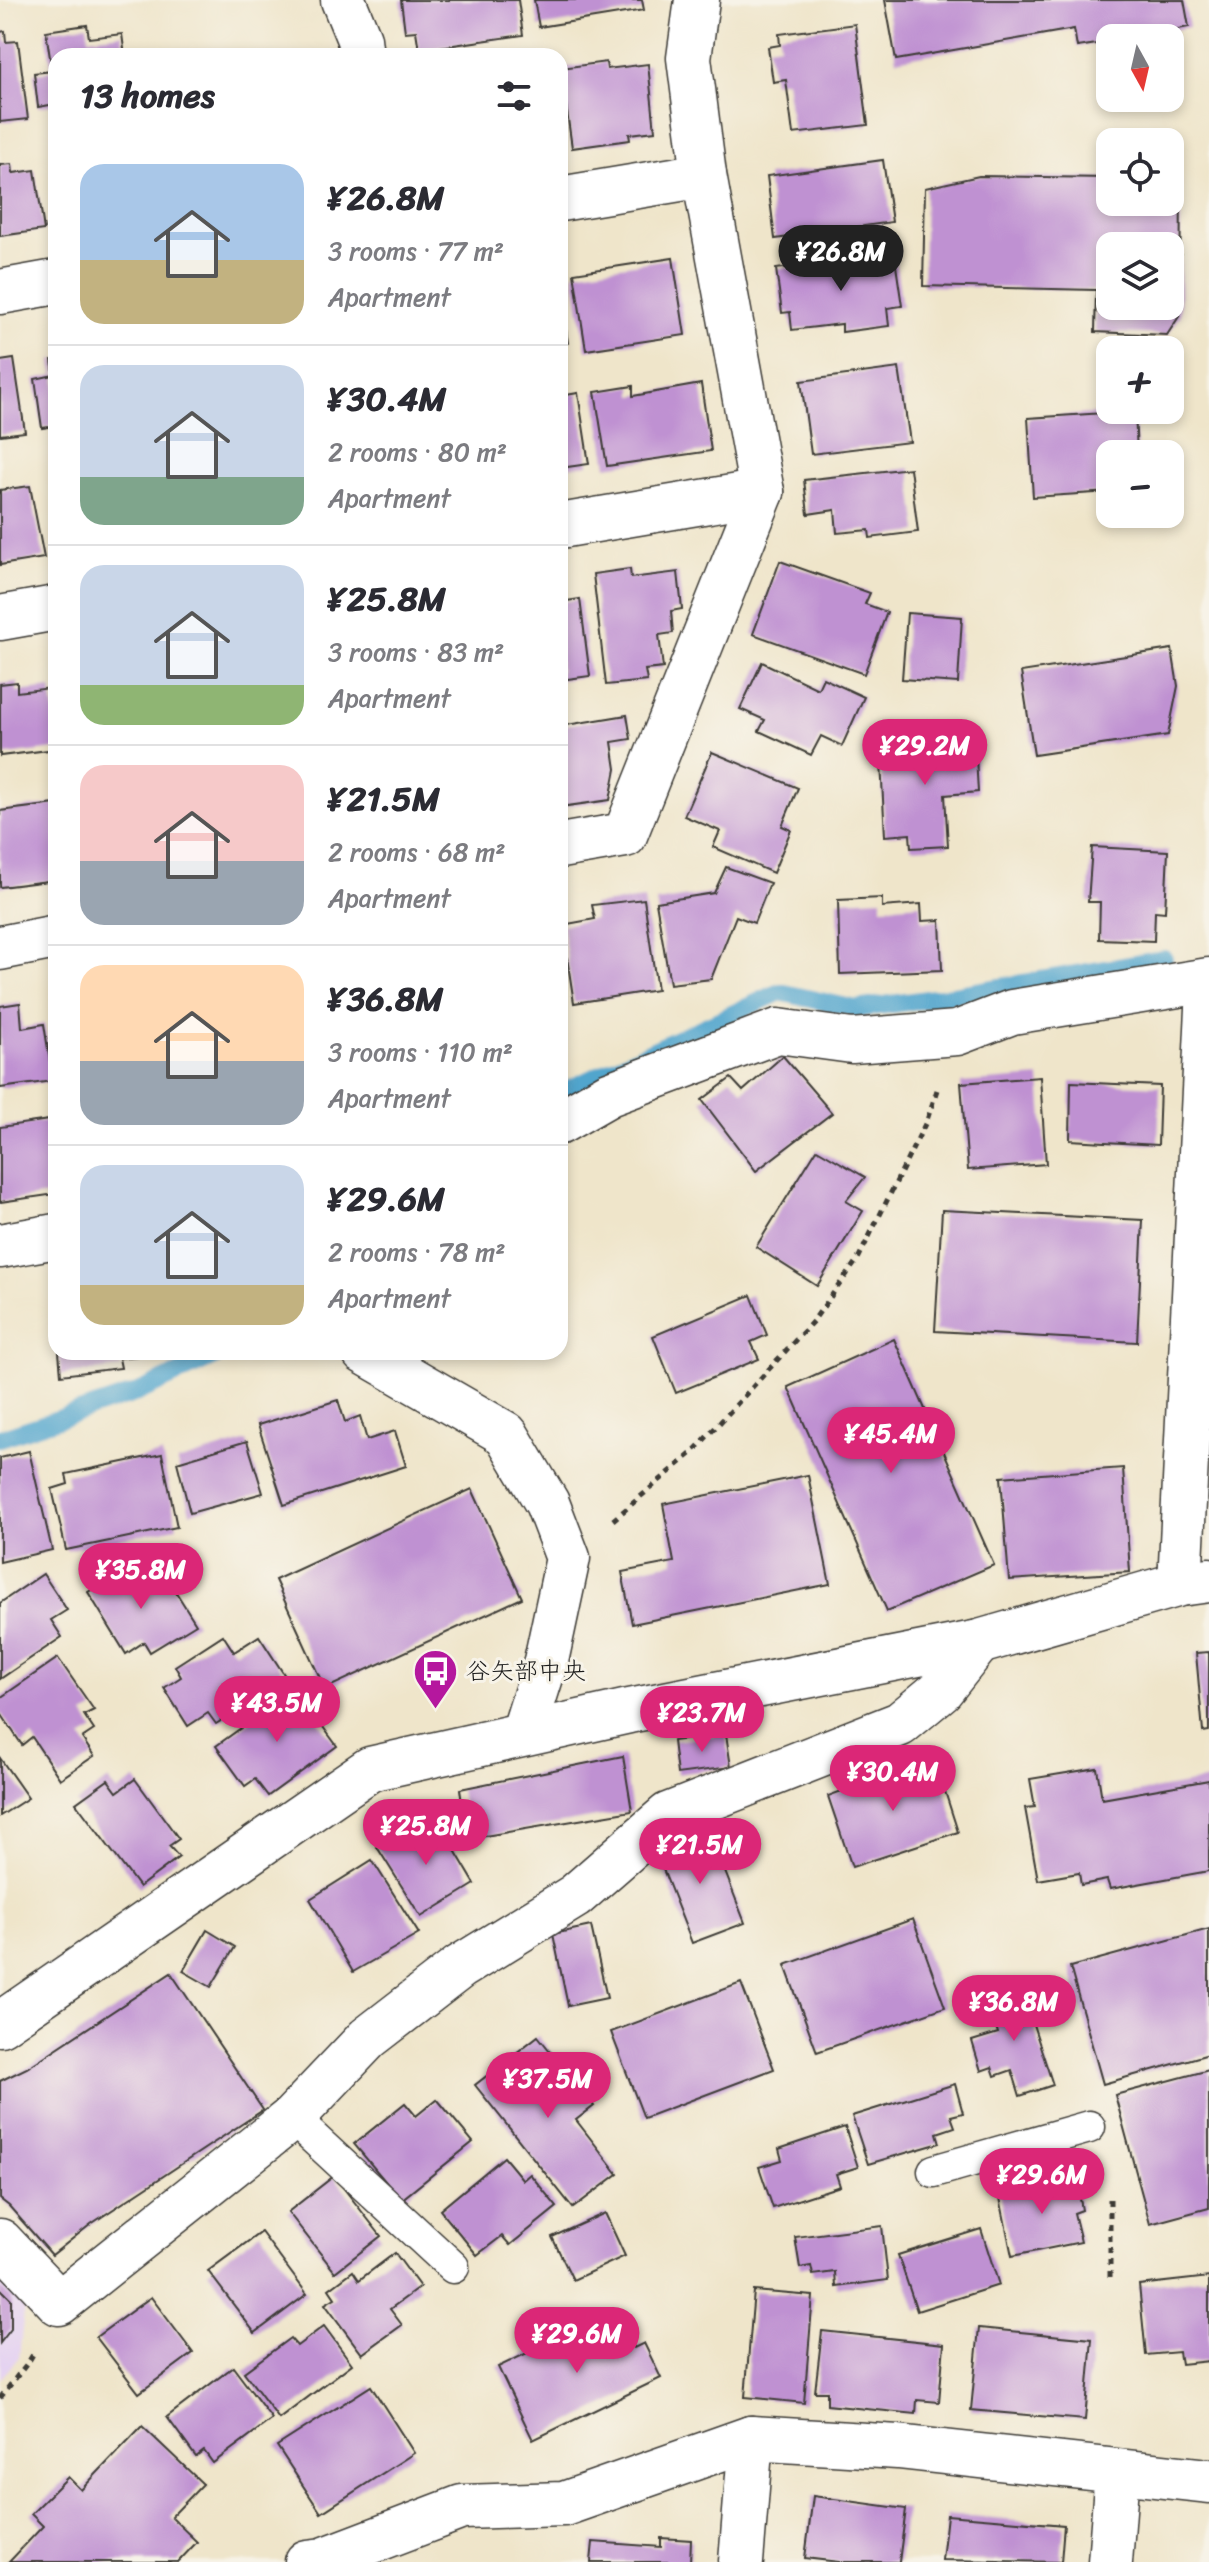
<!DOCTYPE html>
<meta charset="utf-8">
<style>
body{margin:0;font-family:Sriracha,"Klee One",sans-serif;background:#f7f7f7;color:#2b2b33;height:100vh;display:flex;flex-direction:column;font-size:30px;white-space:nowrap}
*{box-sizing:border-box;margin:0}
p{font-size:26px;color:#7c7c81}
.icon{flex:none;width:44px;height:44px;fill:none;stroke:currentColor;stroke-width:2;stroke-linecap:round;stroke-linejoin:round}
.map{position:relative;flex:1;overflow:hidden}
.panel{position:absolute;left:48px;top:48px;width:520px;height:1312px;display:flex;flex-direction:column;background:#fff;border-radius:24px;box-shadow:0 4px 12px #0003}
.panel>*{flex:none}
.needle{width:52px;rotate:172deg}
.fabs{position:absolute;left:1096px;top:24px;display:grid;gap:16px}
.fabs a{display:grid;place-items:center;width:88px;height:88px;border-radius:16px;background:#fff;box-shadow:0 4px 12px #0003;font-size:40px}
.price{position:absolute;translate:-50% -68px;padding:0 18px;border-radius:28px;background:#db2777;color:#fff;font-size:26px;line-height:52px;filter:drop-shadow(0 2px 4px #0008)}
.price::after{content:'';position:absolute;left:50%;top:48px;width:24px;height:18px;margin-left:-12px;background:inherit;clip-path:polygon(0 0,100% 0,50% 100%)}
.price.selected{background:#222;color:#fff}
ul{padding:0;list-style:none}
li{display:flex;align-items:center;gap:24px;height:200px;padding:0 32px}
li+li{border-top:2px solid #e1e1e2}
li span{display:grid;place-items:center;flex:none;width:224px;height:160px;border-radius:24px;color:#555}
li>.icon{margin-inline-start:auto}
span .icon{width:96px;height:96px;fill:#fffc;stroke-width:1}
li b{font-size:34px}
h2{display:flex;justify-content:space-between;align-items:center;height:96px;padding:0 32px;font-size:34px}
.map>svg:first-child{display:block}
.built{fill:#e5d3f1}
.lines{fill:none;stroke-linecap:round;stroke-linejoin:round}
.stream{stroke:#51a5cd;stroke-width:18}
.building{fill:#bf91d2;fill-rule:evenodd}
.lane-casing{stroke:#3c3a36;stroke-width:35}
.street-casing{stroke:#3c3a36;stroke-width:47}
.path{stroke:#3c3a36;stroke-width:5;stroke-dasharray:6 6;stroke-linecap:butt}
.lane{stroke:#fff;stroke-width:32}
.street{stroke:#fff;stroke-width:44}
.labels{text-anchor:middle;stroke-width:6;stroke-linejoin:round;paint-order:stroke}
.poi-label{font-size:24px;fill:#1c1c1c;stroke:#f7f3e8;text-anchor:start}
</style>
<div class="map">
<svg width="1209" height="2562" viewBox="0 0 1209 2562">
<rect width="100%" height="100%" fill="#f7f3e8"/>
<filter id="ink" filterUnits="userSpaceOnUse"><feTurbulence type="fractalNoise" baseFrequency=".0125" numOctaves="2"/><feDisplacementMap in="SourceGraphic" scale="16" xChannelSelector="R" yChannelSelector="G"/><feConvolveMatrix kernelMatrix="1 2 1 2 8 2 1 2 1" color-interpolation-filters="sRGB"/></filter>
<filter id="wash" filterUnits="userSpaceOnUse"><feTurbulence type="fractalNoise" baseFrequency=".006" numOctaves="4" result="noise"/><feDisplacementMap in="SourceGraphic" scale="32" xChannelSelector="R" yChannelSelector="G"/><feGaussianBlur stdDeviation="1.8" result="paint"/><feColorMatrix in="noise" values="0 0 0 0 0 0 0 0 0 0 0 0 0 0 0 0 0 1.4 0 .05"/><feComposite in="paint" operator="in"/></filter>
<g filter="url(#wash)">
<rect width="100%" height="100%" fill="#efe5ca"/>
<!-- built -->
<polygon class="built" points="0,2267 26,2294 19,2357 0,2379"/>
<g class="lines">
<!-- stream -->
<g class="stream">
<polyline points="560,1093 780,992 856,1009 935,998 1164,959"/>
<polyline points="0,1438 137,1393 224,1352"/>
</g>
</g>
<g id="blocks">
<!-- building -->
<g class="building">
<polygon points="401,0 518,0 523,35 419,50 416,31 405,32"/>
<polygon points="534,0 642,0 644,10 539,27"/>
<polygon points="885,0 1184,0 1189,27 1130,38 1110,38 1110,42 1077,47 1074,29 896,60"/>
<polygon points="855,24 868,125 793,134 786,80 773,82 768,47 780,45 779,34"/>
<polygon points="87,25 89,38 122,34 125,56 56,56 56,104 38,107 34,73 52,71 46,31"/>
<polygon points="5,31 6,42 18,41 28,119 0,122 0,32"/>
<polygon points="606,62 607,69 648,64 655,131 629,134 630,140 572,148 561,68"/>
<polygon points="883,160 892,222 775,239 767,176"/>
<polygon points="12,164 13,173 35,170 44,230 0,236 0,165"/>
<path d="M979,176L1110,178V202H1170V179L1181,180L1180,315L1167,335L1095,332L1096,290L923,286L925,188ZM1110,246H1170V306H1110Z"/>
<polygon points="894,252 902,306 887,308 889,326 842,332 842,324 792,330 790,312 782,313 776,269"/>
<polygon points="673,258 685,335 586,350 574,273"/>
<polygon points="560,302 562,302 568,343 560,344"/>
<polygon points="14,359 25,432 0,435 0,361"/>
<polygon points="56,359 56,426 42,428 35,379 54,375 52,360"/>
<polygon points="899,368 910,442 811,454 801,381"/>
<polygon points="701,384 711,451 607,466 595,392 633,386 633,396"/>
<polygon points="578,393 589,464 560,468 560,396"/>
<polygon points="1135,411 1137,454 1110,454 1110,492 1033,497 1028,418"/>
<polygon points="910,468 918,532 870,538 869,530 837,533 835,510 808,514 804,480"/>
<polygon points="30,486 44,558 0,565 0,490"/>
<polygon points="780,561 870,593 865,604 887,612 864,674 753,634"/>
<polygon points="630,569 631,578 678,572 682,609 671,611 673,633 659,635 663,668 645,670 647,681 606,685 593,574"/>
<polygon points="580,599 590,676 560,680 560,602"/>
<polygon points="907,613 962,617 958,683 902,679"/>
<polygon points="1172,649 1178,686 1168,735 1034,755 1021,672"/>
<polygon points="762,662 818,689 823,678 864,697 842,746 821,736 811,755 759,731 765,720 740,709"/>
<polygon points="17,682 17,692 51,688 56,725 56,749 0,756 0,684"/>
<polygon points="627,715 631,739 612,742 616,769 610,800 560,807 560,726"/>
<polygon points="975,739 978,792 945,795 948,846 911,848 910,834 885,836 880,744"/>
<polygon points="712,752 798,788 782,826 791,830 773,873 713,847 720,831 684,816"/>
<polygon points="56,804 56,880 0,887 0,811"/>
<polygon points="1092,847 1168,851 1165,912 1155,911 1154,941 1099,939 1100,902 1088,902"/>
<polygon points="726,867 770,883 754,923 736,916 711,979 670,984 656,902 714,893"/>
<polygon points="882,898 882,907 921,904 922,921 940,920 942,970 840,974 838,900"/>
<polygon points="644,899 657,990 574,1003 562,925 595,919 592,905"/>
<polygon points="20,1003 22,1028 44,1024 53,1081 0,1088 0,1006"/>
<polygon points="783,1056 832,1113 756,1171 702,1100 731,1078 743,1091"/>
<polygon points="1040,1077 1046,1164 968,1170 961,1083"/>
<polygon points="1071,1082 1160,1086 1158,1145 1070,1140"/>
<polygon points="56,1119 56,1194 0,1202 0,1127"/>
<polygon points="817,1149 865,1177 846,1201 863,1211 817,1286 756,1247"/>
<polygon points="942,1210 1143,1220 1137,1342 935,1331"/>
<polygon points="751,1295 767,1335 751,1342 759,1359 676,1393 653,1336"/>
<polygon points="894,1339 994,1565 887,1611 788,1387"/>
<polygon points="59,1352 147,1352 147,1355 119,1358 121,1368 61,1375"/>
<polygon points="338,1400 345,1422 360,1416 367,1440 395,1431 406,1466 284,1505 258,1425"/>
<polygon points="247,1441 263,1493 190,1513 177,1462"/>
<polygon points="29,1451 52,1550 0,1562 0,1458"/>
<polygon points="162,1454 177,1527 66,1550 52,1489 68,1484 66,1474"/>
<polygon points="1123,1468 1130,1572 1009,1580 1001,1477"/>
<polygon points="808,1475 830,1584 632,1624 622,1572 674,1562 663,1504"/>
<polygon points="472,1489 522,1598 325,1689 275,1580"/>
<polygon points="135,1564 152,1591 169,1581 196,1624 150,1652 144,1642 126,1654 88,1592"/>
<polygon points="43,1574 67,1610 51,1620 62,1637 0,1679 0,1603"/>
<polygon points="223,1635 234,1652 259,1636 287,1679 216,1724 208,1713 188,1726 164,1688 181,1677 175,1666"/>
<polygon points="1209,1652 1209,1731 1203,1732 1196,1653"/>
<polygon points="58,1658 94,1710 84,1715 94,1730 82,1738 94,1756 60,1779 32,1737 22,1745 0,1712 0,1698"/>
<polygon points="295,1689 337,1746 268,1796 255,1779 245,1786 216,1746"/>
<polygon points="726,1734 731,1767 677,1774 673,1741"/>
<polygon points="623,1756 632,1811 467,1839 460,1789"/>
<polygon points="934,1757 958,1832 852,1867 828,1796"/>
<polygon points="0,1758 28,1798 0,1816"/>
<polygon points="1097,1768 1102,1799 1209,1780 1209,1871 1110,1889 1107,1880 1081,1885 1079,1873 1038,1880 1025,1808 1035,1807 1030,1779"/>
<polygon points="135,1779 179,1839 169,1846 179,1857 139,1887 76,1803 108,1780 117,1792"/>
<polygon points="437,1820 475,1884 421,1917 377,1847 409,1825 414,1835"/>
<polygon points="708,1828 745,1923 692,1943 655,1849"/>
<polygon points="372,1860 419,1934 353,1972 310,1899"/>
<polygon points="913,1919 945,2007 817,2052 785,1965"/>
<polygon points="591,1926 607,1998 568,2006 553,1934"/>
<polygon points="1209,1929 1209,2054 1103,2084 1070,1967"/>
<polygon points="207,1930 235,1947 211,1987 183,1971"/>
<polygon points="171,1973 263,2110 91,2224 52,2255 9,2206 0,2199 0,2081 27,2068"/>
<polygon points="741,1983 774,2069 644,2118 611,2032"/>
<polygon points="1020,1985 1053,2085 1020,2096 1012,2070 995,2076 992,2067 981,2071 972,2041 998,2033 986,1996"/>
<polygon points="538,2036 594,2106 576,2120 618,2174 573,2208 475,2085"/>
<polygon points="1209,2070 1209,2208 1150,2224 1115,2095"/>
<polygon points="955,2084 963,2113 951,2116 955,2127 937,2133 940,2143 868,2164 852,2116"/>
<polygon points="437,2099 473,2142 401,2200 354,2144 405,2103 416,2116"/>
<polygon points="845,2127 858,2167 836,2174 840,2186 773,2208 759,2167 782,2160 779,2149"/>
<polygon points="504,2157 523,2180 530,2174 557,2207 510,2245 502,2236 477,2255 440,2210"/>
<polygon points="334,2176 381,2236 335,2272 288,2212"/>
<polygon points="1076,2176 1082,2210 1074,2213 1081,2242 1012,2256 999,2193"/>
<polygon points="605,2213 625,2256 573,2280 552,2237"/>
<polygon points="882,2226 888,2280 836,2287 835,2272 813,2275 811,2266 800,2268 795,2237"/>
<polygon points="981,2229 999,2285 917,2311 898,2255"/>
<polygon points="261,2232 307,2294 255,2333 208,2271"/>
<polygon points="395,2253 420,2287 390,2309 402,2325 362,2354 325,2304 335,2298 329,2289 353,2271 359,2280"/>
<polygon points="1209,2277 1209,2361 1181,2364 1179,2352 1146,2355 1139,2285"/>
<polygon points="0,2288 11,2299 11,2329 0,2343"/>
<polygon points="754,2291 813,2296 804,2403 745,2397"/>
<polygon points="151,2297 193,2353 139,2393 96,2337"/>
<polygon points="616,2310 634,2348 644,2343 661,2378 533,2440 498,2367"/>
<polygon points="324,2326 352,2364 279,2419 244,2372 290,2338 297,2346"/>
<polygon points="979,2328 1092,2339 1085,2420 971,2410"/>
<polygon points="822,2331 944,2344 939,2402 917,2400 916,2414 827,2405 827,2392 815,2392"/>
<polygon points="233,2367 272,2419 213,2463 204,2451 196,2457 167,2417"/>
<polygon points="371,2386 414,2453 321,2513 277,2446"/>
<polygon points="142,2426 203,2484 171,2517 197,2542 178,2562 9,2562 43,2526 31,2514 68,2477 81,2490"/>
<polygon points="813,2496 906,2509 899,2562 839,2562 805,2558"/>
<polygon points="947,2515 1064,2525 1061,2562 942,2560"/>
<polygon points="661,2538 691,2540 690,2562 591,2562 593,2542 661,2547"/>
</g>
</g>
</g>
<g filter="url(#ink)">
<use href="#blocks" fill-opacity="0" stroke="#3c3a36" stroke-width="2"/>
<g class="lines">
<defs>
<g id="lane">
<polyline points="292,2118 453,2267"/>
<polyline points="934,2171 1089,2127"/>
</g>
<g id="street">
<polyline points="343,0 359,39 361,56"/>
<polyline points="560,199 704,175"/>
<polyline points="0,292 56,282"/>
<polyline points="560,526 762,492"/>
<polyline points="0,618 56,608"/>
<polyline points="560,846 625,835 762,492 704,175 689,58 697,0"/>
<polyline points="0,948 56,937"/>
<polyline points="560,1122 609,1094 778,1031 852,1041 957,1033 1012,1012 1209,980"/>
<polyline points="0,1246 56,1236"/>
<polyline points="364,1352 506,1434 547,1503 568,1558 546,1661 523,1734"/>
<polyline points="1180,1584 1209,988"/>
<polyline points="0,2024 370,1769 629,1711 979,1642 1180,1584 1209,1580"/>
<polyline points="0,2241 59,2303 292,2118 368,2038 460,1967 575,1896 668,1815 900,1724 941,1690 979,1642"/>
<polyline points="307,2562 323,2560 462,2507 564,2504 751,2438"/>
<polyline points="741,2562 751,2438 898,2447 1209,2481"/>
<polyline points="1110,2562 1117,2472"/>
</g>
</defs>
<!-- lane casing -->
<use href="#lane" class="lane-casing"/>
<!-- street casing -->
<use href="#street" class="street-casing"/>
<!-- path -->
<g class="path">
<polyline points="613,1520 692,1453 813,1321 858,1259 927,1120 937,1090"/>
<polyline points="1110,2199 1110,2282"/>
<polyline points="0,2398 29,2361 35,2351"/>
</g>
<!-- lane -->
<use href="#lane" class="lane"/>
<!-- street -->
<use href="#street" class="street"/>
</g>
</g>
<!-- icons -->
<defs>
<symbol id="bus-pin" viewBox="-11 -11 22 30"><path d="M0 17L-7.5 6A9.5 9.5 0 1 1 7.5 6Z" fill="#b5179e" stroke="#f7f3e8"/><path d="M-5-6H5V4H4V6H2V4H-2V6H-4V4H-5ZM-3.5-4V0h7V-4ZM-3.5 1.2v1.5H-2V1.2ZM2 1.2v1.5H3.5V1.2Z" fill="#fff"/></symbol>
</defs>
<g fill-rule="evenodd">
<use href="#bus-pin" x="410" y="1646" width="51" height="69"/>
</g>
<g class="labels">
<!-- poi labels -->
<g class="poi-label">
<text x="466" y="1679">谷矢部中央</text>
</g>
</g>
</svg>
<div class="fabs">
<a><svg class="needle" viewBox="-14 -14 28 28"><path d="M0-13l5 13h-10z" fill="#e53935"/><path d="M0 13l5-13h-10z" fill="#7c7c81"/></svg></a>
<a><svg class="icon" aria-label="locate" viewBox="0 0 24 24"><circle cx="12" cy="12" r="6"/><path d="M12 2v4M12 18v4M2 12h4M18 12h4"/></svg></a>
<a><svg class="icon" aria-label="layers" viewBox="0 0 24 24"><path d="M12 4l9 5-9 5-9-5zM3 14l9 5 9-5"/></svg></a>
<a>+</a>
<a>−</a>
</div>
<b class="price selected" style="left:841px;top:293px">¥26.8M</b>
<b class="price" style="left:925px;top:787px">¥29.2M</b>
<b class="price" style="left:891px;top:1475px">¥45.4M</b>
<b class="price" style="left:141px;top:1611px">¥35.8M</b>
<b class="price" style="left:277px;top:1744px">¥43.5M</b>
<b class="price" style="left:702px;top:1754px">¥23.7M</b>
<b class="price" style="left:893px;top:1813px">¥30.4M</b>
<b class="price" style="left:426px;top:1867px">¥25.8M</b>
<b class="price" style="left:700px;top:1886px">¥21.5M</b>
<b class="price" style="left:1014px;top:2043px">¥36.8M</b>
<b class="price" style="left:548px;top:2120px">¥37.5M</b>
<b class="price" style="left:1042px;top:2216px">¥29.6M</b>
<b class="price" style="left:577px;top:2375px">¥29.6M</b>
<section class="panel">
<h2>13 homes<svg class="icon" aria-label="filters" viewBox="0 0 24 24"><path d="M4 7h16M4 17h16"/><circle cx="9" cy="7" r="2"/><circle cx="15" cy="17" r="2"/></svg></h2>
<ul>
<li><span style="background:linear-gradient(#a9c7e8 60%,#c2b280 0)"><svg class="icon" aria-label="home" viewBox="0 0 24 24"><path d="M3 11l9-7 9 7M6 9v11h12V9"/></svg></span><div><b>¥26.8M</b><p>3 rooms · 77 m²</p><p>Apartment</p></div></li>
<li><span style="background:linear-gradient(#c9d6e8 70%,#7fa58c 0)"><svg class="icon" aria-label="home" viewBox="0 0 24 24"><path d="M3 11l9-7 9 7M6 9v11h12V9"/></svg></span><div><b>¥30.4M</b><p>2 rooms · 80 m²</p><p>Apartment</p></div></li>
<li><span style="background:linear-gradient(#c9d6e8 75%,#8fb573 0)"><svg class="icon" aria-label="home" viewBox="0 0 24 24"><path d="M3 11l9-7 9 7M6 9v11h12V9"/></svg></span><div><b>¥25.8M</b><p>3 rooms · 83 m²</p><p>Apartment</p></div></li>
<li><span style="background:linear-gradient(#f6c9c9 60%,#9aa5b1 0)"><svg class="icon" aria-label="home" viewBox="0 0 24 24"><path d="M3 11l9-7 9 7M6 9v11h12V9"/></svg></span><div><b>¥21.5M</b><p>2 rooms · 68 m²</p><p>Apartment</p></div></li>
<li><span style="background:linear-gradient(#ffd9b3 60%,#9aa5b1 0)"><svg class="icon" aria-label="home" viewBox="0 0 24 24"><path d="M3 11l9-7 9 7M6 9v11h12V9"/></svg></span><div><b>¥36.8M</b><p>3 rooms · 110 m²</p><p>Apartment</p></div></li>
<li><span style="background:linear-gradient(#c9d6e8 75%,#c2b280 0)"><svg class="icon" aria-label="home" viewBox="0 0 24 24"><path d="M3 11l9-7 9 7M6 9v11h12V9"/></svg></span><div><b>¥29.6M</b><p>2 rooms · 78 m²</p><p>Apartment</p></div></li>
</ul>
</section>
</div>
